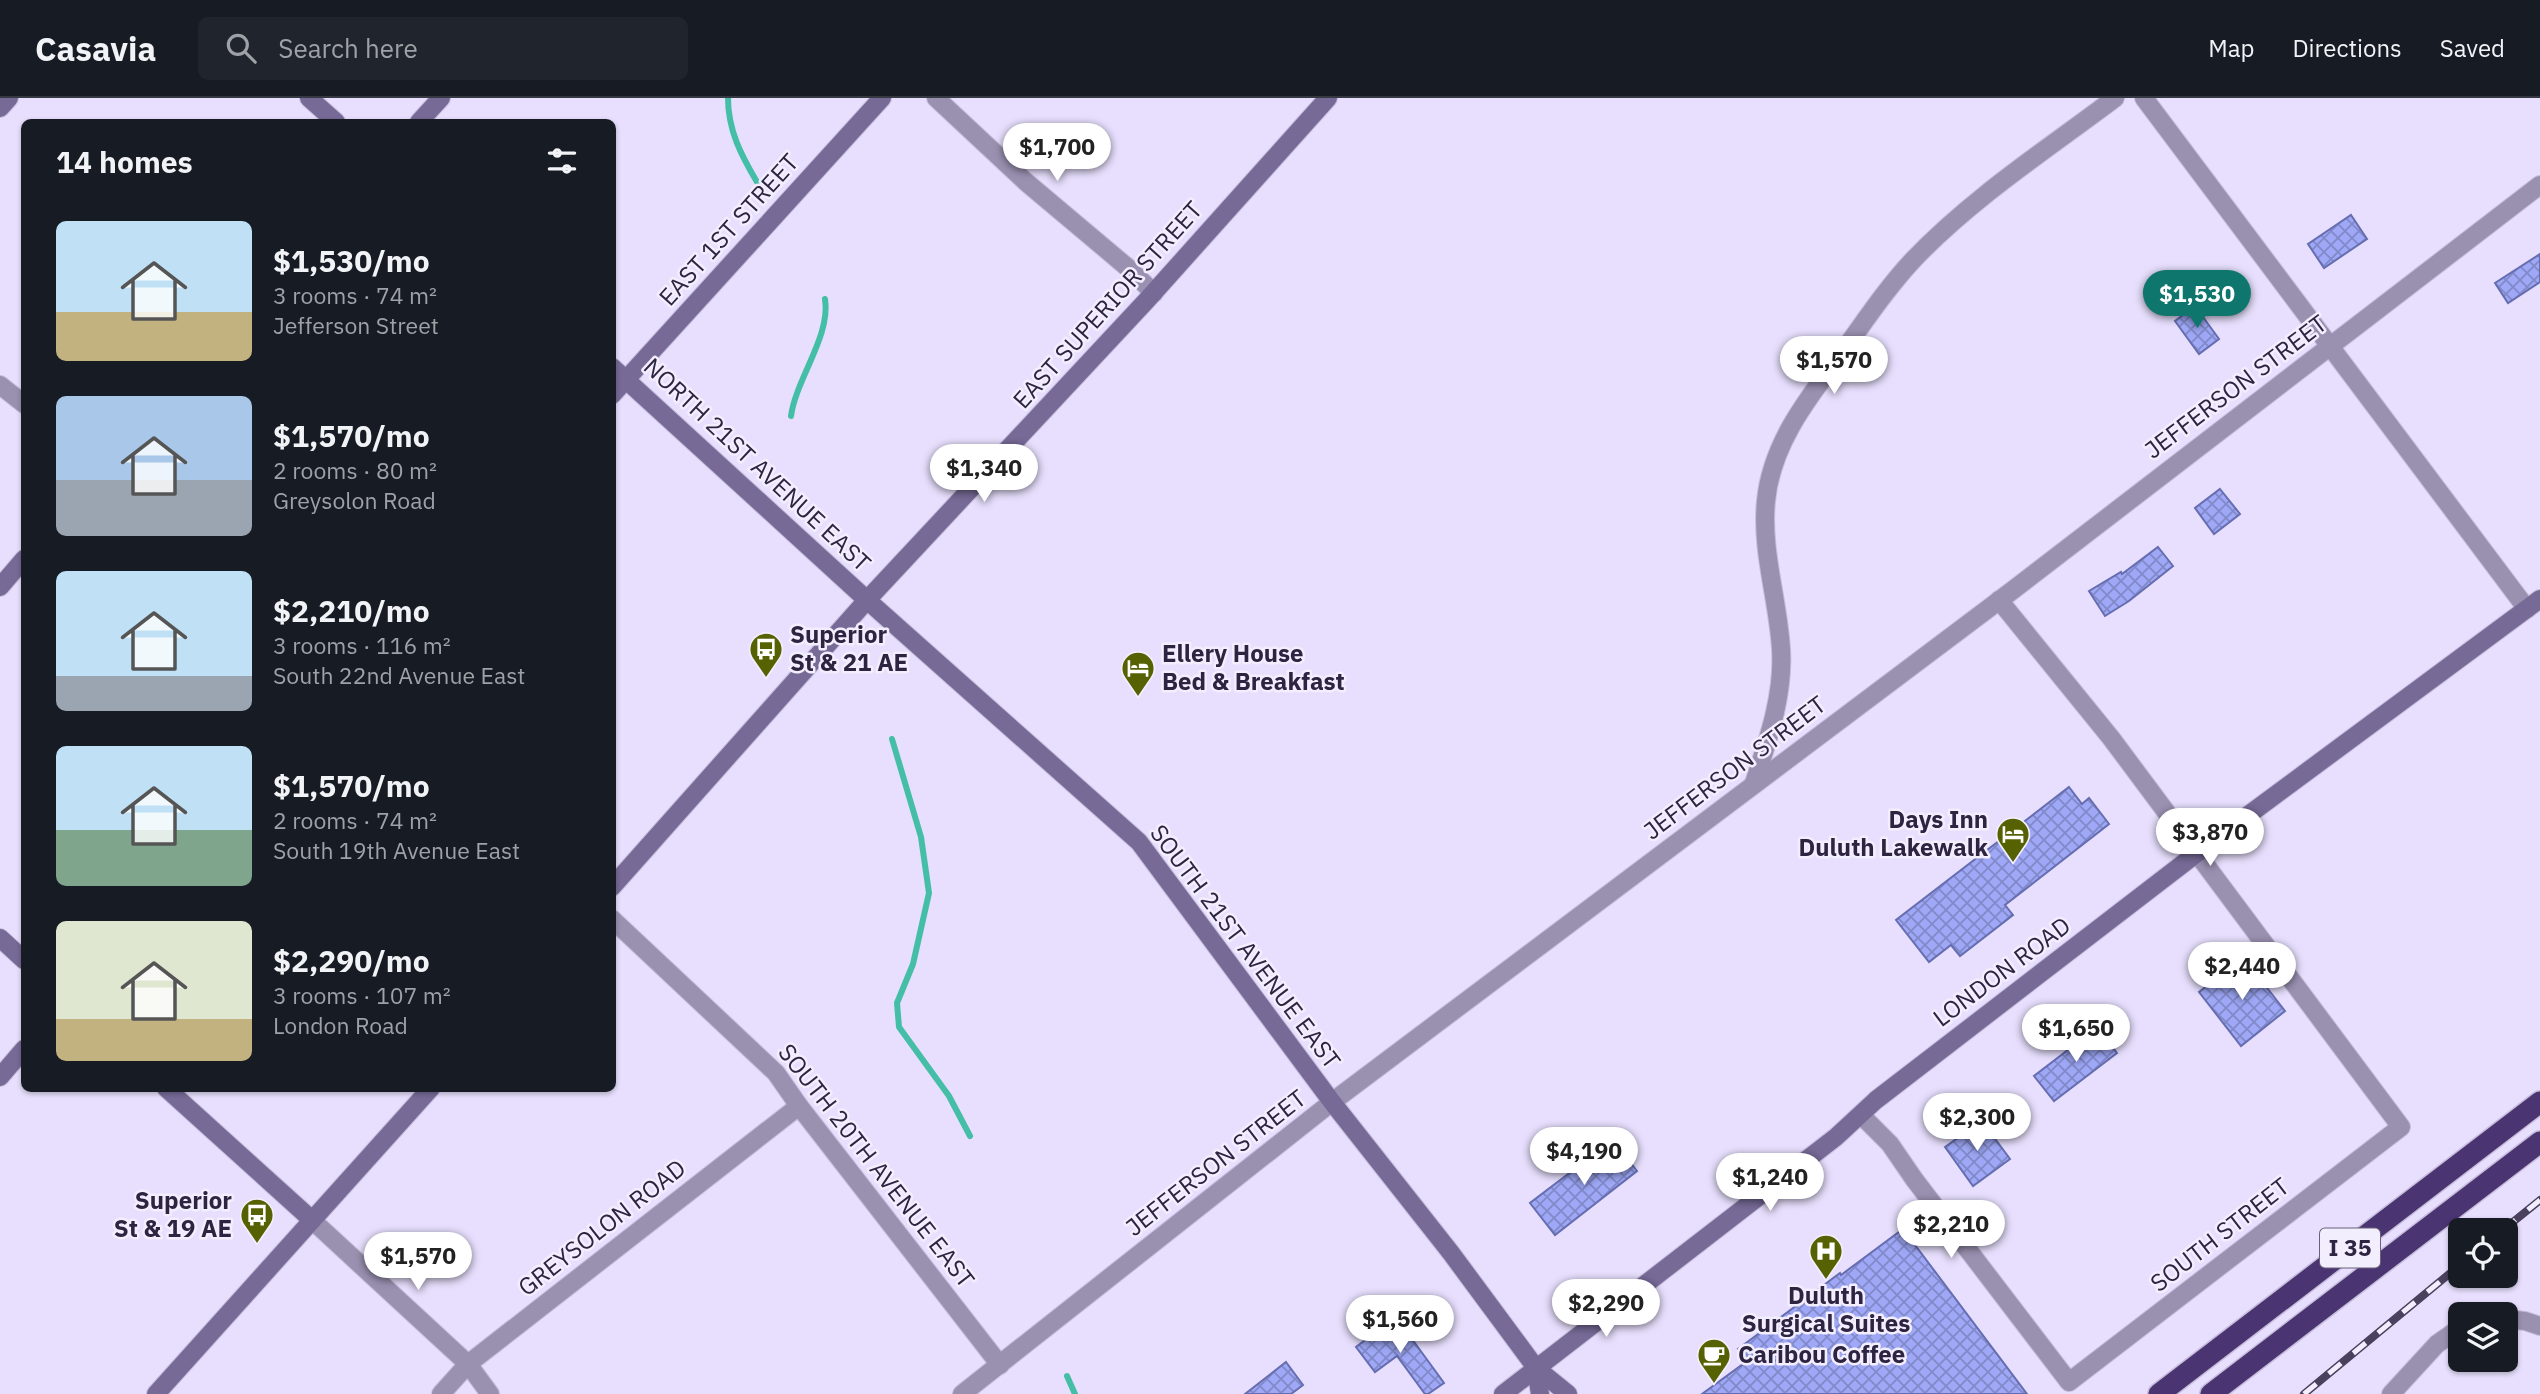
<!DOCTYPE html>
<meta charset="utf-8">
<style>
body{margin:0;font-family:"IBM Plex Sans",sans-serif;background:#20242c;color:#f1f3f6;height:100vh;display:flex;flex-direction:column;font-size:26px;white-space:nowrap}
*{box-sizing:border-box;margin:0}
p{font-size:23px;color:#9ea1a6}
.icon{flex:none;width:38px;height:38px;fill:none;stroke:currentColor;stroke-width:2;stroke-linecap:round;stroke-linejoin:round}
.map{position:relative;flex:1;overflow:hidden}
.details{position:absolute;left:21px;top:21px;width:595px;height:973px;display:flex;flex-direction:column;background:#171b24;border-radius:10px;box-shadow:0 2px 5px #0004}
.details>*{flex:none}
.controls{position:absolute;left:2448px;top:1120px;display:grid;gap:14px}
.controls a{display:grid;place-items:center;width:70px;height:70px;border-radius:10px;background:#171b24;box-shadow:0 2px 5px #0004;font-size:35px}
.price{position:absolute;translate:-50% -60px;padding:0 16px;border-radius:24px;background:#fff;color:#222;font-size:23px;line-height:46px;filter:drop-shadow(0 2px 4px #0008)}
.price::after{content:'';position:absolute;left:50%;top:42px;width:21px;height:16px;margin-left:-10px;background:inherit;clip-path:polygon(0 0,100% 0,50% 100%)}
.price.current{background:#0f766e;color:#fff}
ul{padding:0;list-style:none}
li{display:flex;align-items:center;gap:21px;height:175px;padding:0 35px}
li span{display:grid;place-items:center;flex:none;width:196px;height:140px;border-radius:10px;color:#555}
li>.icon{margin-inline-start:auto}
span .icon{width:84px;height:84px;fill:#fffc;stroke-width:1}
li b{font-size:30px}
h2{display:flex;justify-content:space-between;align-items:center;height:84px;padding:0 35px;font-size:30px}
header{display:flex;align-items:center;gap:42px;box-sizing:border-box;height:98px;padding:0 35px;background:#171b24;border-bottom:2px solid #363941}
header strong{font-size:33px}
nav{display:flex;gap:38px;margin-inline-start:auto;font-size:24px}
.search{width:490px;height:63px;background:#20242c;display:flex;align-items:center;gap:18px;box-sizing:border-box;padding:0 24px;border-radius:10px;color:#9ea1a6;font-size:26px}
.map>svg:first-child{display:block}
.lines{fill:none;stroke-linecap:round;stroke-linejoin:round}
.stream{stroke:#45bea7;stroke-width:6}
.building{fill:url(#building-cross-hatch);stroke:#666db0;stroke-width:2}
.street-casing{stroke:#c6bddb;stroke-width:20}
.secondary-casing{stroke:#c6bddb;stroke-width:20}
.highway-casing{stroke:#c6bddb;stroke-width:24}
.street{stroke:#9a91b1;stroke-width:18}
.secondary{stroke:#776a97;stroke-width:18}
.highway{stroke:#4a3472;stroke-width:21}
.rail-casing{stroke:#4a415e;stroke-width:8}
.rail{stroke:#f2eefe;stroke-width:5;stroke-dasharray:16;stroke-linecap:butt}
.labels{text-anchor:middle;stroke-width:5;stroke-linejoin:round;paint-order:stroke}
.shield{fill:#f2eefe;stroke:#68617a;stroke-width:2}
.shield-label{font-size:23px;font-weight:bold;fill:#2d2441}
.street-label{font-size:24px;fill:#2d2441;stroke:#f2eefe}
.poi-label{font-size:24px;font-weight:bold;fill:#2d2441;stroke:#f2eefe;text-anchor:start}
</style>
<header>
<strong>Casavia</strong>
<div class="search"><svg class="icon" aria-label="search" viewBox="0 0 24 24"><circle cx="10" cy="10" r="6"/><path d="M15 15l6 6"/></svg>Search here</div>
<nav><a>Map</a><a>Directions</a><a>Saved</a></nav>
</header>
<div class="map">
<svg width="2540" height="1296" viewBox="0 0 2540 1296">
<defs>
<pattern id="building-cross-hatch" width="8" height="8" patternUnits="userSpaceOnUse" patternTransform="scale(1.75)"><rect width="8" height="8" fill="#9ea8f6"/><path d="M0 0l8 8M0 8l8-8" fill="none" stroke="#8189c9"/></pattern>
</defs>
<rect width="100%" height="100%" fill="#e7dffd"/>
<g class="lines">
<!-- stream -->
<g class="stream">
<path d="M728,0C728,32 741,57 757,84"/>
<path d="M791,318C796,281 831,238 825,201"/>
<polyline points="892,641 921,739 929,795 913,866 897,905 899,929 949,998 970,1038"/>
<polyline points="1067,1278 1075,1296"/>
</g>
</g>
<!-- building -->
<g class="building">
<polygon points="2351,117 2367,141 2324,170 2308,146"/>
<polygon points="2540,156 2540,184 2508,205 2495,185"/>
<polygon points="2195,208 2219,241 2199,256 2175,223"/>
<polygon points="2220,391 2240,416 2214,436 2195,410"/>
<polygon points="2158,449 2173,468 2129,503 2105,518 2089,493 2121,474 2122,476"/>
<polygon points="2069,689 2082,706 2089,700 2109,726 2005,807 2013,817 1960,858 1951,847 1929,864 1896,822"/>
<polygon points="2244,860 2285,913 2241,948 2199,894"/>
<polygon points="2098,929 2117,955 2054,1003 2034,978"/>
<polygon points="1982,1023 2010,1061 1973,1088 1945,1049"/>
<polygon points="1613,1042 1637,1073 1555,1137 1530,1105"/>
<polygon points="1903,1131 2027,1296 1702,1296 1747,1263 1738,1251 1840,1175 1841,1177"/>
<polygon points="1396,1219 1444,1285 1428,1296 1425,1296 1397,1258 1375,1274 1356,1249"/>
<polygon points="1286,1264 1303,1287 1291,1296 1245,1296"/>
</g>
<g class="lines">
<defs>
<g id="street">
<polyline points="936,0 1026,84 1127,169 1154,195"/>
<polyline points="2144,0 2527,511"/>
<polyline points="0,287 24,306"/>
<path d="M1754,685C1768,642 1784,597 1781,551C1778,501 1761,453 1766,403C1771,349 1804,305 1836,263C1861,229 1884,193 1913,162C1972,100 2046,52 2115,0"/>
<polyline points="612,821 776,975 799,1008 1000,1267"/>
<polyline points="1861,1017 1890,1046 1914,1081 2069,1284 2401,1029 2111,640 1999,502"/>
<polyline points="312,1122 468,1266 490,1296"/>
<polyline points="2506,1221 2525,1223 2540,1228"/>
<polyline points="441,1296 468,1266 799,1008"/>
<polyline points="962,1296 1332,1004 2013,492 2540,87"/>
<polyline points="2391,1296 2437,1246 2460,1230"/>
</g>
<g id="secondary">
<polyline points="309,0 336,24"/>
<polyline points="0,10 9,0"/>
<polyline points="419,24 441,0"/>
<polyline points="612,269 867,502 1139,744 1332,1004 1451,1155 1536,1270 1568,1296"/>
<polyline points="612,297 882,0"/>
<polyline points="0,489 24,461"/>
<polyline points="612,789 867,502 1147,202 1328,0"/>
<polyline points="0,840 24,862"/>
<polyline points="0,979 24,951"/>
<polyline points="166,990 312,1122"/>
<polyline points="1536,1270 1540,1296"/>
<polyline points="156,1296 431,990"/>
<polyline points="1503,1296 1836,1039 1876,1002 2197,755 2540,501"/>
</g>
<g id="highway">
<polyline points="2159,1296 2540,1004"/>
<polyline points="2211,1296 2540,1044"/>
</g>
</defs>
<!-- street casing -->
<use href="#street" class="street-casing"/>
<!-- secondary casing -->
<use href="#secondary" class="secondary-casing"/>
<!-- highway casing -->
<use href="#highway" class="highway-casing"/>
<!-- street -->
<use href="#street" class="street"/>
<!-- secondary -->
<use href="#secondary" class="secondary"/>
<!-- highway -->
<use href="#highway" class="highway"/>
<defs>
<g id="rail">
<polyline points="2503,1132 2540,1102"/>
<polyline points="2304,1296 2460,1167"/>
</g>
</defs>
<!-- rail casing -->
<use href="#rail" class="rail-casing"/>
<!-- rail -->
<use href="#rail" class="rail"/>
</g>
<!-- icons -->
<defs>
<symbol id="bus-pin" viewBox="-11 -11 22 30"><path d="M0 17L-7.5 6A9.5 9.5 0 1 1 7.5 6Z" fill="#566202" stroke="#f2eefe"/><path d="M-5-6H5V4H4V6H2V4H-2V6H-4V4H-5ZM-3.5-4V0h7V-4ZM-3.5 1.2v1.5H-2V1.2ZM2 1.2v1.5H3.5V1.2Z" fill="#fff"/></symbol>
<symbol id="hotel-pin" viewBox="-11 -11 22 30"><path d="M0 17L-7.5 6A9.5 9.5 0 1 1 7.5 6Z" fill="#566202" stroke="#f2eefe"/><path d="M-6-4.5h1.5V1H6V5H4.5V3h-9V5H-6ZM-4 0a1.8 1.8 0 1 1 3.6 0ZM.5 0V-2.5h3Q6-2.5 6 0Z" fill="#fff"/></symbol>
<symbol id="hospital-pin" viewBox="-11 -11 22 30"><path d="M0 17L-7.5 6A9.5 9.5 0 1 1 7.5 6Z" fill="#566202" stroke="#f2eefe"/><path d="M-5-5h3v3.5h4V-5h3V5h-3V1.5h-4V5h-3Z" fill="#fff"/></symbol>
<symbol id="cafe-pin" viewBox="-11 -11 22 30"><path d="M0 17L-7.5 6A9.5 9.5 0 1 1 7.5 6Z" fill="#566202" stroke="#f2eefe"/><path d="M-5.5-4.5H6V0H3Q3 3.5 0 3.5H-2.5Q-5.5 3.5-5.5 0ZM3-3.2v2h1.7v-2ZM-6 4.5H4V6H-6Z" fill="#fff"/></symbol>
</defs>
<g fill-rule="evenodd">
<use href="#bus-pin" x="747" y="532" width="38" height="52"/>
<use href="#hotel-pin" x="1119" y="551" width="38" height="52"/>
<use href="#hotel-pin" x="1994" y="717" width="38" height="52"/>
<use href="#bus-pin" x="238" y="1098" width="38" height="52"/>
<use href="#hospital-pin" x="1807" y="1134" width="38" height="52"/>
<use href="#cafe-pin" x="1695" y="1238" width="38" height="52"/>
</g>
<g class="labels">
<!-- shield labels -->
<rect class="shield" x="2320" y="1130.5" width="60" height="39" rx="5"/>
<g class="shield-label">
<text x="2350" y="1158">I 35</text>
</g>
<!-- street labels -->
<g class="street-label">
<text transform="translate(729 132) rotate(-48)" y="8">EAST 1ST STREET</text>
<text transform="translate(1108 207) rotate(-48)" y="8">EAST SUPERIOR STREET</text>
<text transform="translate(2236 289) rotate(-37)" y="8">JEFFERSON STREET</text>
<text transform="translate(757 367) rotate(43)" y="8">NORTH 21ST AVENUE EAST</text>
<text transform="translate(1735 670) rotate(-37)" y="8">JEFFERSON STREET</text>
<text transform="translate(1245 849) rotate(53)" y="8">SOUTH 21ST AVENUE EAST</text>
<text transform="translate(2002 874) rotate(-37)" y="8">LONDON ROAD</text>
<text transform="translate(1216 1065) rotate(-38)" y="8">JEFFERSON STREET</text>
<text transform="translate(876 1068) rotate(52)" y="8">SOUTH 20TH AVENUE EAST</text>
<text transform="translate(602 1130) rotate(-38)" y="8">GREYSOLON ROAD</text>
<text transform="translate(2220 1137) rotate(-38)" y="8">SOUTH STREET</text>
</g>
<!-- poi labels -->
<g class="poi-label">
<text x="790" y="545">Superior<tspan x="790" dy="28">St &amp; 21 AE</tspan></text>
<text x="1162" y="564">Ellery House<tspan x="1162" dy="28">Bed &amp; Breakfast</tspan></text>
<text x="1988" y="730" text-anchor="end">Days Inn<tspan x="1988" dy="28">Duluth Lakewalk</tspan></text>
<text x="232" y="1111" text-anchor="end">Superior<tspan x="232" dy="28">St &amp; 19 AE</tspan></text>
<text x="1826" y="1206" text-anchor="middle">Duluth<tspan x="1826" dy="28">Surgical Suites</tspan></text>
<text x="1738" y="1265">Caribou Coffee</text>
</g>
</g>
</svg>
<div class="controls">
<a><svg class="icon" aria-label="locate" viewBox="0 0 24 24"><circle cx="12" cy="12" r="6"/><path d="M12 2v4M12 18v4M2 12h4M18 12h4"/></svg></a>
<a><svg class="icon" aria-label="layers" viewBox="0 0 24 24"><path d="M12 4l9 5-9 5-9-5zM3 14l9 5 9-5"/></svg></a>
</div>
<b class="price" style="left:1057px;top:85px">$1,700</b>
<b class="price current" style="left:2197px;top:232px">$1,530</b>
<b class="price" style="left:1834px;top:298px">$1,570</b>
<b class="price" style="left:984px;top:406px">$1,340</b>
<b class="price" style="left:2210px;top:770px">$3,870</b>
<b class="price" style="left:2242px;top:904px">$2,440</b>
<b class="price" style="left:2076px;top:966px">$1,650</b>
<b class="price" style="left:1977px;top:1055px">$2,300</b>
<b class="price" style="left:1584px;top:1089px">$4,190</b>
<b class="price" style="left:1770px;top:1115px">$1,240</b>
<b class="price" style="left:1951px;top:1162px">$2,210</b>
<b class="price" style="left:418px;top:1194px">$1,570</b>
<b class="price" style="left:1606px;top:1241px">$2,290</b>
<b class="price" style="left:1400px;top:1257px">$1,560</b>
<section class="details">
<h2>14 homes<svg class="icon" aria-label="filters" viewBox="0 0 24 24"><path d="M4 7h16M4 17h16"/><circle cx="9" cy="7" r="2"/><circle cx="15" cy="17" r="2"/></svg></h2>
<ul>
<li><span style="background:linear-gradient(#bfe0f5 65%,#c2b280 0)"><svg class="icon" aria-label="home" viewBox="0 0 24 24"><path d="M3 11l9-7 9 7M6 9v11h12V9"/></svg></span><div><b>$1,530/mo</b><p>3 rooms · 74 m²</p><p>Jefferson Street</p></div></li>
<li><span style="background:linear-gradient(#a9c7e8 60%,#9aa5b1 0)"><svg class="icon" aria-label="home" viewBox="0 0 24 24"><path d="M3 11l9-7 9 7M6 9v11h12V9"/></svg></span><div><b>$1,570/mo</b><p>2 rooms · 80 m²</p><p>Greysolon Road</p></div></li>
<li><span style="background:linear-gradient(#bfe0f5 75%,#9aa5b1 0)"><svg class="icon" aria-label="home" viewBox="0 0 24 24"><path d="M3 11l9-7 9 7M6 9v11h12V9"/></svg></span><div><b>$2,210/mo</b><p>3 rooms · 116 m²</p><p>South 22nd Avenue East</p></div></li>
<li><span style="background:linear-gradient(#bfe0f5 60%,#7fa58c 0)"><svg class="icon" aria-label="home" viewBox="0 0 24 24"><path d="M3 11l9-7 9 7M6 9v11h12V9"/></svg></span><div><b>$1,570/mo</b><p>2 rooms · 74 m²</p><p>South 19th Avenue East</p></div></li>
<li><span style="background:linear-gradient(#dfe7d0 70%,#c2b280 0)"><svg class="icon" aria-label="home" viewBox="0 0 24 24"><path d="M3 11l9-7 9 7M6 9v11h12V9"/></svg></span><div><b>$2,290/mo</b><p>3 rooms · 107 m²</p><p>London Road</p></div></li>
</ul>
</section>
</div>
